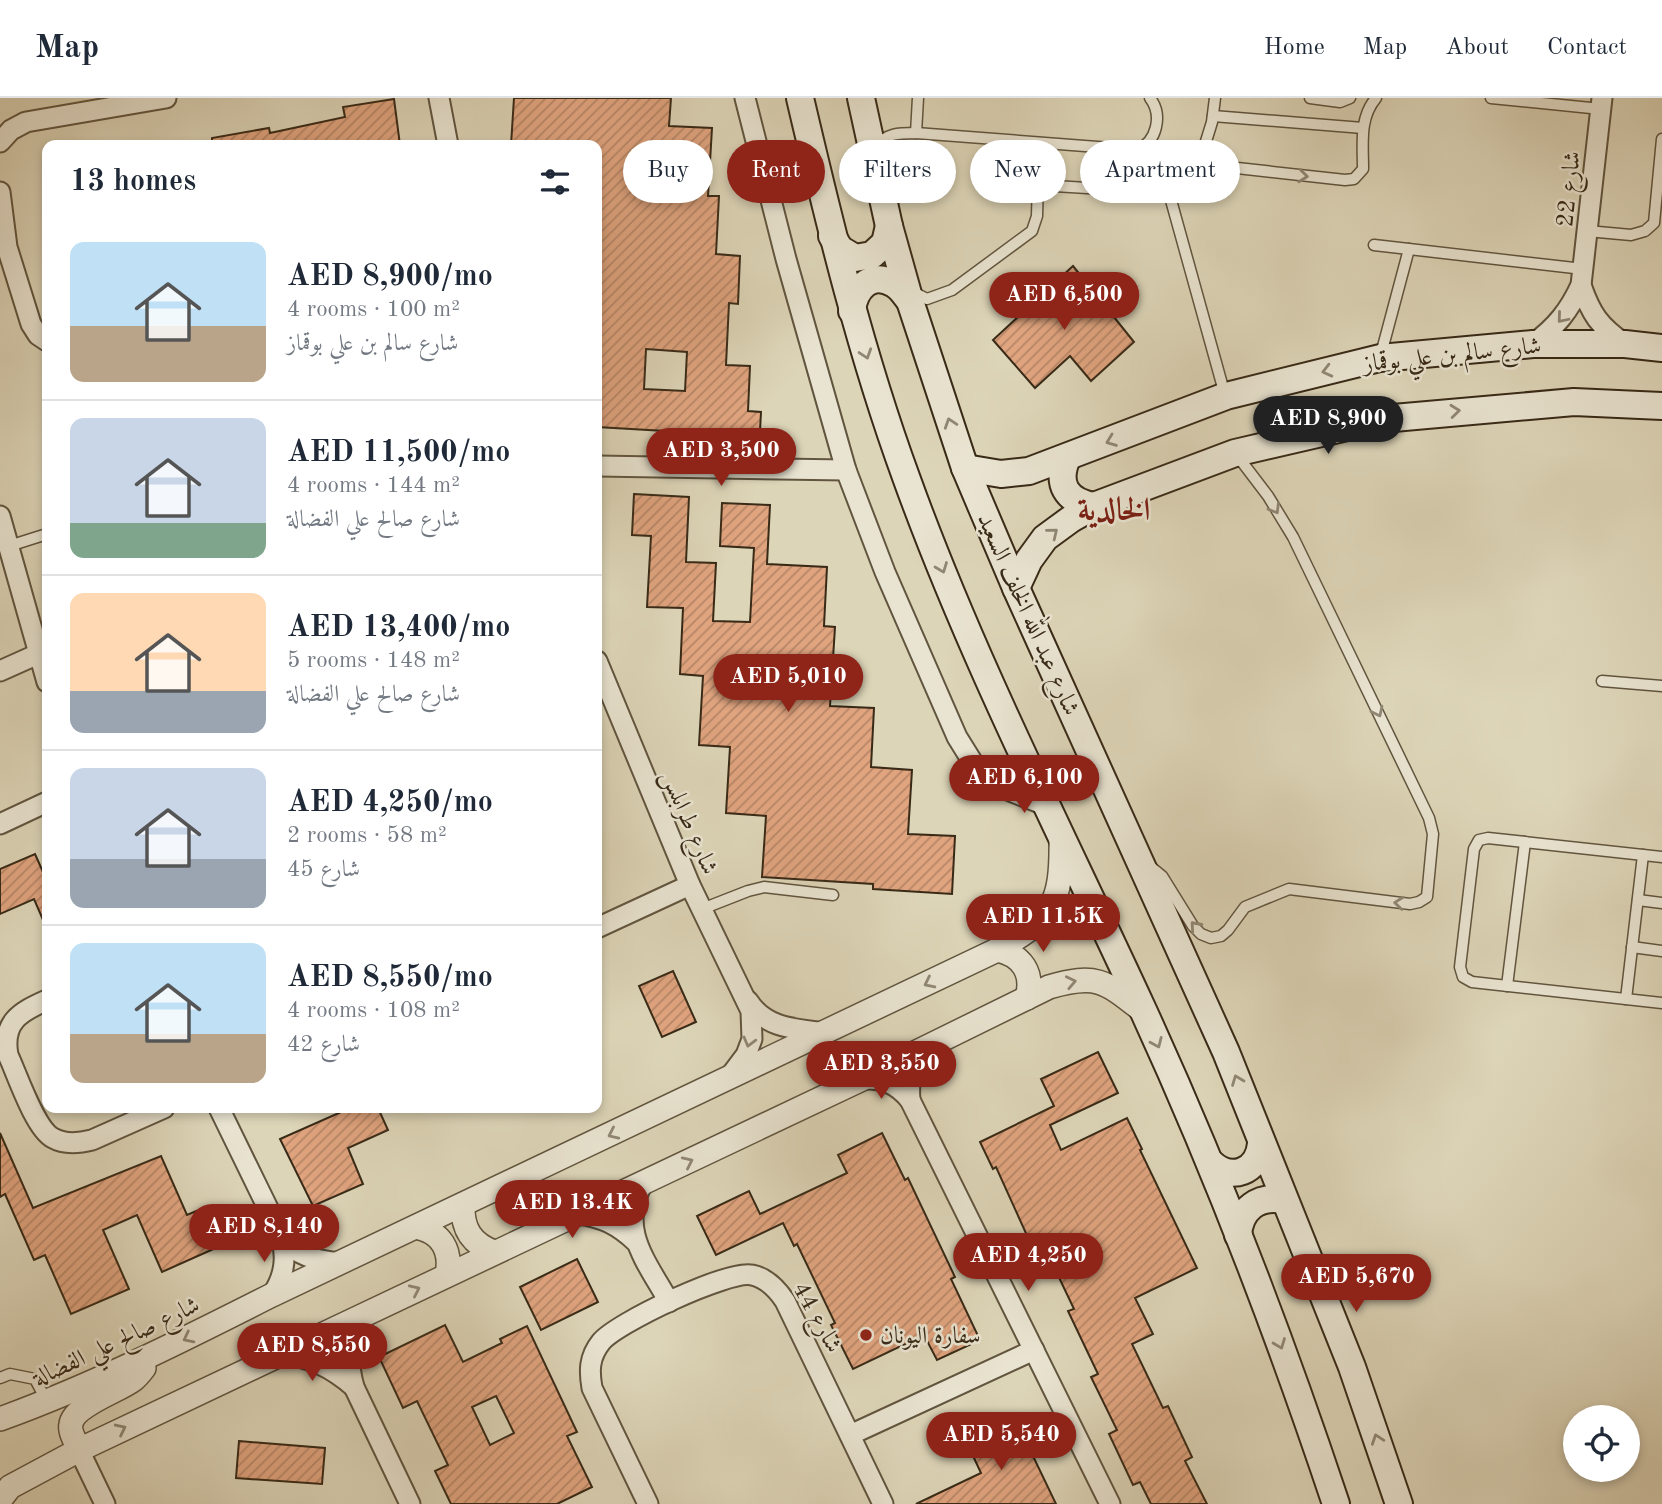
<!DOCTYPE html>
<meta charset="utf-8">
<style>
body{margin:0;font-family:"Old Standard TT",Amiri,serif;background:#f6f6f7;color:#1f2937;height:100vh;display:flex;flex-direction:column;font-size:26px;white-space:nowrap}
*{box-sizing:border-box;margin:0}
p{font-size:23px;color:#747a83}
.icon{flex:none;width:38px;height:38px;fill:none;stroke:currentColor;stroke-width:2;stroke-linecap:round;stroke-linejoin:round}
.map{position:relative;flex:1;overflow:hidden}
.details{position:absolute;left:42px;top:42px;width:560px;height:973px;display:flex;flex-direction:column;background:#fff;border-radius:14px;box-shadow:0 4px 10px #0003}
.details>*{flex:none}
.guide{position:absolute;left:623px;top:42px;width:665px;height:63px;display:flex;gap:14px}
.controls{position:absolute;left:1563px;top:1307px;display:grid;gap:14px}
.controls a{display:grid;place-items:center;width:77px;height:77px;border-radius:50%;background:#fff;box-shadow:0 4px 10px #0003;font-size:35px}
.price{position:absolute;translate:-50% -60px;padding:0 16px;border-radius:24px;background:#8f2418;color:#fff;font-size:23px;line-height:46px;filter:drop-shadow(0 2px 4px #0008)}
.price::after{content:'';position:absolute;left:50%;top:42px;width:21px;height:16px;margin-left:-10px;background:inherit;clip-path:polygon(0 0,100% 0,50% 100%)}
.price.active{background:#222;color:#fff}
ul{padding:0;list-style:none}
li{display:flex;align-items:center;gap:21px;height:175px;padding:0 28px}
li+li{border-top:2px solid #e0e1e3}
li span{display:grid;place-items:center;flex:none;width:196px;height:140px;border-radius:14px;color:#555}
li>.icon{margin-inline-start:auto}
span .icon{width:84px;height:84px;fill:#fffc;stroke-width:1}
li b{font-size:30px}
h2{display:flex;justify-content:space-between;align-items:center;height:84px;padding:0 28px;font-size:30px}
.pill{padding:0 24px;border-radius:32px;background:#fff;box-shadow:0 4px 10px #0003;font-size:24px;line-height:63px}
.pill.active{background:#8f2418;color:#fff}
header{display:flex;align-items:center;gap:42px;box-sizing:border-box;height:98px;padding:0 35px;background:#fff;border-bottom:2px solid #e0e1e3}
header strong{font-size:33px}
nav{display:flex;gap:38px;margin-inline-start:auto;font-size:24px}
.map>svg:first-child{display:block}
.building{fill:url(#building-hatch);stroke:#382a17;stroke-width:2;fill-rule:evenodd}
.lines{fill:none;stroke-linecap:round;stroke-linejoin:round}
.service-casing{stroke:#61553f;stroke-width:13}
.minor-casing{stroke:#61553f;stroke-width:23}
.tertiary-casing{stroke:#61553f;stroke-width:26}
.secondary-casing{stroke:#382a17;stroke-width:30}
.service{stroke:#e9e4d1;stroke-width:10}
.minor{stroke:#e9e4d1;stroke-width:19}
.tertiary{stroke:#e9e4d1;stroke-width:23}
.secondary{stroke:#e9e4d1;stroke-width:26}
.oneway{stroke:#908774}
.poi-dot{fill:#8f2418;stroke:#e9e4d1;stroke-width:2.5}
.labels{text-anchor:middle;stroke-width:5;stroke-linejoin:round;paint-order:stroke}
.street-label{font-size:24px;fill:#382a17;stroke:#e9e4d1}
.poi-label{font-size:24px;fill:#382a17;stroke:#e9e4d1;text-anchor:start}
.district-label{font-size:32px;font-weight:bold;fill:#7a1f14;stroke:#e9e4d1}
</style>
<header>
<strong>Map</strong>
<nav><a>Home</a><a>Map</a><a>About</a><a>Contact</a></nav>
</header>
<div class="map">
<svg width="1662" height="1406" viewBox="0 0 1662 1406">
<defs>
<pattern id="building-hatch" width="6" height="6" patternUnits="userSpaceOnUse" patternTransform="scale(1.75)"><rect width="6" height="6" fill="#e0a47f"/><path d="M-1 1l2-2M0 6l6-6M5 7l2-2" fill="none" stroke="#b78667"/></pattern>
</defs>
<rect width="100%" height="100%" fill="#ddd5b8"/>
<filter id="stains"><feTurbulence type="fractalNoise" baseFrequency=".00286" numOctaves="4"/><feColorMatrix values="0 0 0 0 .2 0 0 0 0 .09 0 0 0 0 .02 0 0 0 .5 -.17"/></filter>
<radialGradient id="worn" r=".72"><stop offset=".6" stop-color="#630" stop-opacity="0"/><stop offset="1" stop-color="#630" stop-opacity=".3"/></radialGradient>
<!-- building -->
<g class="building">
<path d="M514,0H671L669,28L712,30L708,98H719L716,156L740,158L738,206L729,205L726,267L750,268L748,313L761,314L759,352L681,347L682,334L597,329V47H511ZM646,251L687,254L685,293L644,291Z"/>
<polygon points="394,1 400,47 212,47 212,40 269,30 270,35 345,19 343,9"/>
<polygon points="1073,168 1134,244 1091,283 1070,258 1035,290 993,242"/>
<polygon points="634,396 689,399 686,464 716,465 713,523 750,524 754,450 720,448 722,405 770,407 767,466 827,469 824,528 835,529 830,608 874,610 871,669 912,672 908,736 955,738 952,796 873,791 873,786 762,779 766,718 726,715 730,649 699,647 703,578 680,576 683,510 647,509 651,438 632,437"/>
<polygon points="35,756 47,783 47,831 34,801 0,816 0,771"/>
<polygon points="673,873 696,924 662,939 639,888"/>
<polygon points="1098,954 1118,995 1050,1027 1061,1052 1127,1020 1142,1051 1140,1052 1197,1170 1135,1200 1153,1236 1132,1246 1163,1310 1168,1308 1192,1359 1185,1363 1207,1406 1151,1406 1140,1384 1133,1387 1109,1336 1117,1332 1091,1279 1098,1276 1068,1213 1074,1211 1044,1148 1034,1153 996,1069 993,1071 980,1044 1054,1008 1041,981"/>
<polygon points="350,1010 378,1010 388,1032 348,1050 363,1086 313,1108 280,1041"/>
<polygon points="0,1035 33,1110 161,1058 187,1117 201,1111 218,1149 162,1174 137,1117 103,1132 129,1191 71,1216 45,1157 34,1162 5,1096 0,1099"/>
<polygon points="882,1035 905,1082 908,1080 955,1179 951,1181 980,1242 937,1262 924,1237 853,1271 831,1227 835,1225 797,1146 794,1148 783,1125 716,1157 697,1118 749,1093 760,1116 847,1075 838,1057"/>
<polygon points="577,1161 598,1204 541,1232 520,1189"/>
<path d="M445,1227L463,1264L502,1245L500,1241L527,1228L577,1334L567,1338L592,1389L557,1406H451L435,1373L448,1367L417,1303L403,1310L379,1259ZM496,1298L514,1335L490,1347L472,1309Z"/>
<polygon points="1019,1320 1036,1354 1032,1356 1056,1406 916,1406 981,1375 967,1345"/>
<polygon points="239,1343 325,1350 322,1386 236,1380"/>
</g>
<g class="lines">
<defs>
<g id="service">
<path d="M1215,0L1212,24L1203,53L1210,67L1345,82L1354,81L1363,71C1363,46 1359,20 1376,0"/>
<polyline points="1310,0 1340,4 1350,0"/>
<polyline points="1491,0 1601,11"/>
<polyline points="1213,18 1363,30"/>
<polyline points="916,35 918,0"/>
<path d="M875,49C887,35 898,35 916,35L1137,52C1157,44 1163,17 1150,0"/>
<polyline points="1038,87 1169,95 1210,67"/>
<polyline points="1169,95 1225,297"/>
<polyline points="1587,133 1631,137 1645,133 1654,125 1662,41"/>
<polyline points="1374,147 1583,171"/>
<polyline points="913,194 927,201 952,192 1032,133 1037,118 1039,45"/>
<polyline points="1381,256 1409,151"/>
<polyline points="9,448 47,436"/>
<polyline points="1602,583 1662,588"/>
<polyline points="1662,759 1488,740 1479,742 1474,751 1460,869 1463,879 1472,884 1662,905"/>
<polyline points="1151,769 1162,778 1193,828 1201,836 1211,840 1221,838 1228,832 1245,809 1289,791 1410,806 1419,804 1427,799 1433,736 1429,720 1293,439 1268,398 1236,356"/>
<polyline points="1638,802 1662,805"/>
<polyline points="702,811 748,793 764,789 833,797"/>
<polyline points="1632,849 1662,853"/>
<polyline points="1507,888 1525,744"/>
<polyline points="1626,901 1643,757"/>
<polyline points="0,1280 10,1276 35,1281 47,1304"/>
</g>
<g id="minor">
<polyline points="439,0 448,47"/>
<polyline points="745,0 786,161 846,372 885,474 957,639 980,676 1010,693 1045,707"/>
<polyline points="0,44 11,32 26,24 166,0"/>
<polyline points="0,94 7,149 31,226 38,237 47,243"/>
<path d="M1581,187C1591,216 1599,228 1625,246"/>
<path d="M1533,246C1556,229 1569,213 1581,187L1602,0"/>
<polyline points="597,368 846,372"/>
<polyline points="0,418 47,584"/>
<polyline points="597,563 690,787 751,913 752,941 746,957 728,981"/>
<polyline points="0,573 38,556"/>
<polyline points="0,726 47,704"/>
<polyline points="597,830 690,787"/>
<path d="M47,902C20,914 2,924 8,957C17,976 35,1031 53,1040C65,1047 80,1045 92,1042L164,1010"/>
<path d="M748,903C766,931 796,931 826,935"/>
<path d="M862,981C883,980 897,986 910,1002L1110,1406"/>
<path d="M910,1002C908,981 913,968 924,950"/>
<path d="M219,1010L281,1137C287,1159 285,1178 272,1197"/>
<path d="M643,1085C617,1131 647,1164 669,1204"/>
<path d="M578,1116C602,1119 618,1127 636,1144"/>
<path d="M281,1138C297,1159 315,1162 340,1165"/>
<path d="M360,1218C347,1242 347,1263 354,1289L410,1406"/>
<path d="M279,1256C309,1258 332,1270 354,1289"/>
<polyline points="850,1337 1034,1252"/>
<polyline points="79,1352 105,1406"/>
<path d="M648,1406L592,1290C589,1273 589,1259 601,1244C616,1225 728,1172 752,1177C767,1180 777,1191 785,1203L883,1406"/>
</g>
<g id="tertiary">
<path d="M997,852C1022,857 1034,875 1027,900"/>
<path d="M463,1107C462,1131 472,1146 494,1154"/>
<path d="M416,1129C441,1134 452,1152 447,1177"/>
<path d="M0,1321C94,1287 183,1242 272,1197L997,852C1053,820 1062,806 1061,741"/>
<path d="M79,1352C76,1344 69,1334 71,1326C74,1307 119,1293 133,1282C137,1279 141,1274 144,1270"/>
<path d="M0,1402L10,1389L79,1352L862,981L1049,889C1097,875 1105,883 1143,913"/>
</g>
<g id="secondary">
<path d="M800,0C830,128 861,256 906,379C972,562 1062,736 1143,912C1217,1073 1280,1238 1336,1406"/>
<polyline points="861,0 889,128 910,203 965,370 1016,490 1226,954 1352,1269 1399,1406"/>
<polyline points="832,138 840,151 855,160 872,157 885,145 889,128"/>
<path d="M852,213C854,191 871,172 894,186C901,190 905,197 910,203"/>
<path d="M1067,360C1056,386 1066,403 1094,408"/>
<polyline points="965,370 1001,376 1029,373 1226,298 1380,260 1533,246 1625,246 1662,250"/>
<polyline points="1016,490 1029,462 1045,440 1071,421 1094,408 1235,355 1382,321 1574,304 1662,308"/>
<path d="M1211,1065C1231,1084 1258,1074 1261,1046"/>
<path d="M1238,1137C1240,1111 1258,1097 1284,1102"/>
</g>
</defs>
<!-- service casing -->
<use href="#service" class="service-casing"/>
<!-- minor casing -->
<use href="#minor" class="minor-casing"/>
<!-- tertiary casing -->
<use href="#tertiary" class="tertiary-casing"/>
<!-- secondary casing -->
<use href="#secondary" class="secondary-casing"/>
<!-- service -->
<use href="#service" class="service"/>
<!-- minor -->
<use href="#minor" class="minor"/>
<!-- tertiary -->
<use href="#tertiary" class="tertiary"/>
<!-- secondary -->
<use href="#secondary" class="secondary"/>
</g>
<!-- one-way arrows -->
<defs><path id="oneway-chevron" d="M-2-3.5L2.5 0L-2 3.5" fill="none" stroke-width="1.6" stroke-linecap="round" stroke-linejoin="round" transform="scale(1.75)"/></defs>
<g class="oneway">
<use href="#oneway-chevron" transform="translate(1303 78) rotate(6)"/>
<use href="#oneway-chevron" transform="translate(1562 220) rotate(130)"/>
<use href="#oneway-chevron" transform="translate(866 256) rotate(72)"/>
<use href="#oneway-chevron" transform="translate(1327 273) rotate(166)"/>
<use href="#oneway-chevron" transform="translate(1455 313) rotate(-6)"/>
<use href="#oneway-chevron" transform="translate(950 325) rotate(-108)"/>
<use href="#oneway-chevron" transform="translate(1111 343) rotate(159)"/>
<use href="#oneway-chevron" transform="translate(1275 411) rotate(59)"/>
<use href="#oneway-chevron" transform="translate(1053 435) rotate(-39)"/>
<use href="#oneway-chevron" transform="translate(942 470) rotate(69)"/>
<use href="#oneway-chevron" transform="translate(1378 614) rotate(64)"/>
<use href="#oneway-chevron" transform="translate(1399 805) rotate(-175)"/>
<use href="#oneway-chevron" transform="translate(1195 828) rotate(-132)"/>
<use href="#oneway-chevron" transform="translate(1071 884) rotate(-12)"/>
<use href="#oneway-chevron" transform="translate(929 885) rotate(154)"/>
<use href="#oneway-chevron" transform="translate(749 944) rotate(105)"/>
<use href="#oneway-chevron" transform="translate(1157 945) rotate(66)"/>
<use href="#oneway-chevron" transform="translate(1237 982) rotate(-111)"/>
<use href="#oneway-chevron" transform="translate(613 1036) rotate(155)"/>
<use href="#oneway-chevron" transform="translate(688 1064) rotate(-25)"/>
<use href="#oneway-chevron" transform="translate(415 1192) rotate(-25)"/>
<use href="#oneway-chevron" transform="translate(188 1240) rotate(153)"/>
<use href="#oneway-chevron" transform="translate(1280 1246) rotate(69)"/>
<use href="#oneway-chevron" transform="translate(121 1331) rotate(-26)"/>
<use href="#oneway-chevron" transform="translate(1377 1341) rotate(-109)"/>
</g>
<!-- markers -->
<circle class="poi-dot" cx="866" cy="1237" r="7"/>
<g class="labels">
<!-- street labels -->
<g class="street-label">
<text transform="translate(1568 91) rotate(-84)" y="8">شارع 22</text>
<text transform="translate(1452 256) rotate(-6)" y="8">شارع سالم بن علي بوقماز</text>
<text transform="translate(1029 516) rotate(66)" y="8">شارع عبد الله الخلف السعيد</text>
<text transform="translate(690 724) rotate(67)" y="8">شارع طرابلس</text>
<text transform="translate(818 1219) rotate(61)" y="8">شارع 44</text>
<text transform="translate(116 1243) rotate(-25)" y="8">شارع صالح علي الفضالة</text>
</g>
<!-- poi labels -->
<g class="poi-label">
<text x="880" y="1245">سفارة اليونان</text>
</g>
<!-- district labels -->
<g class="district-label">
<text x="1114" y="422">الخالدية</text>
</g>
</g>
<rect width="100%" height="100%" filter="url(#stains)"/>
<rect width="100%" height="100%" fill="url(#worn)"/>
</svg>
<div class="controls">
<a><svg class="icon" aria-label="locate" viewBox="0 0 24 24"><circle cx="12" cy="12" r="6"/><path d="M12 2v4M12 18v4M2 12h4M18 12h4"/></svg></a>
</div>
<b class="price" style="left:1064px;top:234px">AED 6,500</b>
<b class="price active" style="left:1328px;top:358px">AED 8,900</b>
<b class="price" style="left:721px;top:390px">AED 3,500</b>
<b class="price" style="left:788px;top:616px">AED 5,010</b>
<b class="price" style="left:1024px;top:717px">AED 6,100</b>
<b class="price" style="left:1043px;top:856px">AED 11.5K</b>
<b class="price" style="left:881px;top:1003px">AED 3,550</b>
<b class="price" style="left:572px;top:1142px">AED 13.4K</b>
<b class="price" style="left:264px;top:1166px">AED 8,140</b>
<b class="price" style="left:1028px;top:1195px">AED 4,250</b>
<b class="price" style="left:1356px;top:1216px">AED 5,670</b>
<b class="price" style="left:312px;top:1285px">AED 8,550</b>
<b class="price" style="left:1001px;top:1374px">AED 5,540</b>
<div class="guide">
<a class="pill">Buy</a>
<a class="pill active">Rent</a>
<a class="pill">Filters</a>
<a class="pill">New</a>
<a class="pill">Apartment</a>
</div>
<section class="details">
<h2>13 homes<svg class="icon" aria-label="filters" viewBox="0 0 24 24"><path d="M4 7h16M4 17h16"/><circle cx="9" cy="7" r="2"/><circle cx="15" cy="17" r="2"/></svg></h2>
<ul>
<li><span style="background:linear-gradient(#bfe0f5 60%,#b9a48a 0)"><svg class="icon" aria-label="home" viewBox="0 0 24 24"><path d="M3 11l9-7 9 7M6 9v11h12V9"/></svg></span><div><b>AED 8,900/mo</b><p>4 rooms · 100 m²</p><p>شارع سالم بن علي بوقماز</p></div></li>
<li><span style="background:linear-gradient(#c9d6e8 75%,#7fa58c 0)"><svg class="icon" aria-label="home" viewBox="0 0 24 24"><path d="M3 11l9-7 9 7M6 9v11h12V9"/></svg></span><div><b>AED 11,500/mo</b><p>4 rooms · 144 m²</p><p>شارع صالح علي الفضالة</p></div></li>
<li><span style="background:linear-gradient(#ffd9b3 70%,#9aa5b1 0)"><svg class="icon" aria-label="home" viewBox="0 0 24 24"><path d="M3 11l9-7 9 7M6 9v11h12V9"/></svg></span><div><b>AED 13,400/mo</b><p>5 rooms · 148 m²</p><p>شارع صالح علي الفضالة</p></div></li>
<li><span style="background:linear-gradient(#c9d6e8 65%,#9aa5b1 0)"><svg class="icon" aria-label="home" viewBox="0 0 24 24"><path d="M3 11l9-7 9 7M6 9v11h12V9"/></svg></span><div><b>AED 4,250/mo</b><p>2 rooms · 58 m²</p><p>شارع 45</p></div></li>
<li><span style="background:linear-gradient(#bfe0f5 65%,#b9a48a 0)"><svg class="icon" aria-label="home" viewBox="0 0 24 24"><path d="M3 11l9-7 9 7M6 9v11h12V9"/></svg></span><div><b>AED 8,550/mo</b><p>4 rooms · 108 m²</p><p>شارع 42</p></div></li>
</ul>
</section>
</div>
